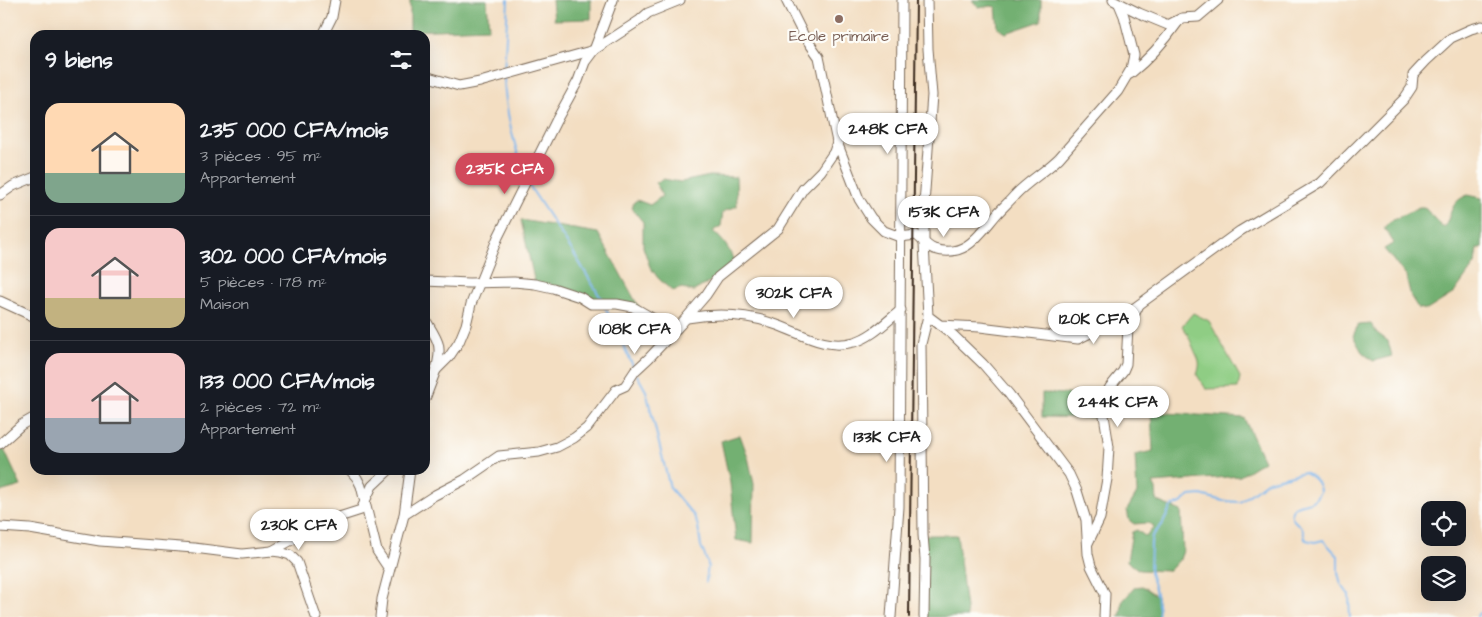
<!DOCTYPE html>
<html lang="fr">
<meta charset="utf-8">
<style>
body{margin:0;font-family:"Architects Daughter",sans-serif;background:#20242c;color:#f1f3f6;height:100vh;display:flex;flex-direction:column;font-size:19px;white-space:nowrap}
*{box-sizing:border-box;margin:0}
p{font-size:16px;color:#9ea1a6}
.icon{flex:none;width:28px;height:28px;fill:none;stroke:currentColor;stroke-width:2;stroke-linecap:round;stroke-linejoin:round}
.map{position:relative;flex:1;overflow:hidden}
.side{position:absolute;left:30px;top:30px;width:400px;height:445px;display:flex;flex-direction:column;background:#171b24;border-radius:15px;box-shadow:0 5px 20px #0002}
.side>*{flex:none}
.tools{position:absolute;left:1421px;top:501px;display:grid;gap:10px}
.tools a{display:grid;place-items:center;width:45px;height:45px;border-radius:10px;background:#171b24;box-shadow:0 5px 20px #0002;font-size:25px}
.price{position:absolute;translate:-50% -42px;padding:0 11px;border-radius:18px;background:#fff;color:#222;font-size:16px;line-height:32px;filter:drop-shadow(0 1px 2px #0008)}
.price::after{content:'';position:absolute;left:50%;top:30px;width:15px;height:11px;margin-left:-8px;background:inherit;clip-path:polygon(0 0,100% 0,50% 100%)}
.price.on{background:#d1495b;color:#fff}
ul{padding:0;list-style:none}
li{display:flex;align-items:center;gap:15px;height:125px;padding:0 15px}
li+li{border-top:1px solid #363941}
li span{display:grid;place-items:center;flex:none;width:140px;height:100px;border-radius:15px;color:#555}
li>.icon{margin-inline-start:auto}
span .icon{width:60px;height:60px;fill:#fffc;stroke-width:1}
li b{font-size:21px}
h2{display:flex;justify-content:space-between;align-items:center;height:60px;padding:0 15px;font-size:21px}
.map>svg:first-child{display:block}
.green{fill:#8fcd84;stroke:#657c51}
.forest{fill:#73b072;stroke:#576d48}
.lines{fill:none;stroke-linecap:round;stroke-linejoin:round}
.stream{stroke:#7cb6ed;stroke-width:2}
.minor-casing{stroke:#7b6957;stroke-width:11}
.minor{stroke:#fff;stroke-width:9}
.rail{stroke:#3b2a1e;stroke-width:2}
.education-dot{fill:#8d6e63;stroke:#fdfcf7;stroke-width:2}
.labels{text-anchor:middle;stroke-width:4.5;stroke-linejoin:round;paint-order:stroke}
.education-label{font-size:15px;fill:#785e54;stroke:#fdfcf7}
</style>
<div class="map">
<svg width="1482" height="617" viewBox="0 0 1482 617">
<rect width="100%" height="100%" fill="#fdfcf7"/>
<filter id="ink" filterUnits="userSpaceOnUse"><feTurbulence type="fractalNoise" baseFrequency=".02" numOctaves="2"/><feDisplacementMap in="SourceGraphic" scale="10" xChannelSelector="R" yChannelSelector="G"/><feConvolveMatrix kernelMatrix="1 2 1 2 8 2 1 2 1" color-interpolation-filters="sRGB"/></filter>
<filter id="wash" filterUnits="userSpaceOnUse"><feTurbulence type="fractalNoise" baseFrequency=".0096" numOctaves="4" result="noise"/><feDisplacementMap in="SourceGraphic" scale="20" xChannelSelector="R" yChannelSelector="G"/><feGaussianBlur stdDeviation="1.12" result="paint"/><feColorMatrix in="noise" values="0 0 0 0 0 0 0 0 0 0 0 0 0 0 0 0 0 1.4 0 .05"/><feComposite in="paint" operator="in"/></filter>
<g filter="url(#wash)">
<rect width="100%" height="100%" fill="#f3dec2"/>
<!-- green -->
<path class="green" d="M1193,313L1209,321L1240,377L1238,388L1206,389L1197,375C1202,360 1198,360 1193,347C1188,336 1190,336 1182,326Z"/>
<!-- forest -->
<g class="forest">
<polygon points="410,0 487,0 489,28 410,31"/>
<polygon points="552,0 591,0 591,19 554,20"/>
<polygon points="972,0 1041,0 1041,21 1006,33 998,28 996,7 991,6 979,8"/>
<path d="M710,176L736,177L737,206L723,212L721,226L713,231C724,241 730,249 735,264L718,277L694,291H692L682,288L672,291L658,278L650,267L643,247V222L632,209L633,203L637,200L650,205L662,196L656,183L663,179L681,182Z"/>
<path d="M1468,195L1482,198V247L1477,249L1475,264L1454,293L1427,310L1418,308L1411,297L1406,276L1384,249L1394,243L1384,228L1389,222L1419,207H1424L1442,227H1445C1452,212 1451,201 1468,195Z"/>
<polygon points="521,220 598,233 641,311 591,304 535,284"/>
<polygon points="1371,324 1377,333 1388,341 1392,356 1373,361 1362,352 1353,336 1358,325"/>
<polygon points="1042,393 1097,395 1099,418 1042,417"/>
<polygon points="1151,412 1244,418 1264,461 1240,476 1153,483 1156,489 1157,501 1181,511 1183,551 1180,559 1169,571 1139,570 1127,561 1132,532 1137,530 1146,537 1154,526 1148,523 1134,524 1129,520 1127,510 1137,493 1135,455 1153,451"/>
<polygon points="740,435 748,457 754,484 753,543 736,540 730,483 721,441"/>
<polygon points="1,443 21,486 0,492 0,444"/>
<polygon points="923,535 957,535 967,617 924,617"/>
<polygon points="1142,586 1157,596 1159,609 1158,617 1118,617 1121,613 1122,602 1135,587"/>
</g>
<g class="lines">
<!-- stream -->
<g class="stream">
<polyline points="504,73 508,0"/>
<path d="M504,77C505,111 514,143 524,175"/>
<polyline points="528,184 573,252 602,300"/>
<polyline points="605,307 634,368"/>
<polyline points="637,375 646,391 670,488 694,516 698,526 701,546 708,564 706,582"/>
<path d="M1158,617L1159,609L1155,589L1150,573L1151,543L1152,536L1162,525L1171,507L1181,503L1190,496L1201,495L1223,501L1240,502L1268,481L1304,472C1312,475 1320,483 1320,492C1318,495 1316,499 1312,501C1305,505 1289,503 1292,516C1293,522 1299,524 1302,528C1304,532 1304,537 1306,540L1315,542L1323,540L1338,556V573L1341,584L1349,595L1350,617"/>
<polyline points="1477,617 1478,614 1482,612"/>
</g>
</g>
</g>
<g filter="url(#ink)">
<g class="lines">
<defs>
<g id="minor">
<path d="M786,0L803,34L819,57L837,142L859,199L871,218L884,231L900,237L916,235C922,239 926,246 934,249C965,259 979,235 996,215C1002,208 1009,202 1015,195C1028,181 1045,172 1059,158L1118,91L1131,69L1134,55L1124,16L1119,4"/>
<polyline points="927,0 928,49 932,95 924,204 924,244 928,316 940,325 980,327 1078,339 1088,334 1114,317 1133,309 1240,231 1320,183 1404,99 1412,87 1413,75 1426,61 1451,38 1471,29 1482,26"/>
<polyline points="1113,0 1139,13 1168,25 1182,18 1198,17 1218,0"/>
<polyline points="323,35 332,17 335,0"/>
<path d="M1130,74C1149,59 1164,42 1178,22"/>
<polyline points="425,76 459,86 480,82 594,50 640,20 648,13 680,0"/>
<polyline points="0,195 13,186 35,177"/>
<polyline points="425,281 469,283 514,282 535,284 553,288 580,297 591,304 617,304 633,307 666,326 677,328"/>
<polyline points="0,301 35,317"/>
<path d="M687,318C717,313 748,314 777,325C803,334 825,350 854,342C871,338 887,321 901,310"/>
<path d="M425,319C438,341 443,344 436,370"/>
<polyline points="940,325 953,335 983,364 1009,394 1069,474 1077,491 1086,520 1088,554 1091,566 1105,594 1104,617"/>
<polyline points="425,399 436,370 449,357 459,342 466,325 471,304 498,237 556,121 578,81 585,62 594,50 613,0"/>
<polyline points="0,444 21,425 35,417"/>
<polyline points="350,470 357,478 361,486 377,551 389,569"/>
<polyline points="404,515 435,495 464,480 499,456 539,452 557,447 574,438 587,428 616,390 625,386 635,371 649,358 681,324 706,295 718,277 778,229 803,189 821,171 834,152 837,143"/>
<polyline points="0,527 30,529 100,541 194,548 242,554 272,551 280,552 290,555 297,562 316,617"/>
<polyline points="305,531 314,525 361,510 372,486 389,470"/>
<polyline points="1088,543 1100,518 1107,479 1109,447 1103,409 1106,395 1110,387 1123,371 1126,364 1128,327 1138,307"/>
<polyline points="272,551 297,537 302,526"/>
<polyline points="380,617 382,599 404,515 410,470"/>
<polyline points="891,617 899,507 902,0"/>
<polyline points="924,617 925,559 923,535 921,344 928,316"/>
</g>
</defs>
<!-- minor casing -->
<use href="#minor" class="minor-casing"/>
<!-- minor -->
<use href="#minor" class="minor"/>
<!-- rail -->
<polyline class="rail" points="909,617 916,0"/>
</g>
</g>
<!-- markers -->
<circle class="education-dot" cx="839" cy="19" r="5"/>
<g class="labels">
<!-- education labels -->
<g class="education-label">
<text x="839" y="41">Ecole primaire</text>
</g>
</g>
</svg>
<div class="tools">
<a><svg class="icon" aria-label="locate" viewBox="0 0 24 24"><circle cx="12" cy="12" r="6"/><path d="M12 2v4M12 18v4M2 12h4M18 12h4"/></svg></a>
<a><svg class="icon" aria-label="layers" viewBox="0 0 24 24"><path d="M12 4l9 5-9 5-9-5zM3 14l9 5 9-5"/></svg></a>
</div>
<b class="price" style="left:888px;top:155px">248K CFA</b>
<b class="price on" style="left:505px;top:195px">235K CFA</b>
<b class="price" style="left:944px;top:238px">153K CFA</b>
<b class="price" style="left:794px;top:319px">302K CFA</b>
<b class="price" style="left:1094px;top:345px">120K CFA</b>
<b class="price" style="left:635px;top:355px">108K CFA</b>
<b class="price" style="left:1118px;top:428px">244K CFA</b>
<b class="price" style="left:887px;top:463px">133K CFA</b>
<b class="price" style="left:299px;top:551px">230K CFA</b>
<section class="side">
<h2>9 biens<svg class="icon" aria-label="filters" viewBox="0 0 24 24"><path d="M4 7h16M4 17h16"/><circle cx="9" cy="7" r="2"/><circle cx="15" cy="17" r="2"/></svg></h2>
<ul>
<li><span style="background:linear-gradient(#ffd9b3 70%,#7fa58c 0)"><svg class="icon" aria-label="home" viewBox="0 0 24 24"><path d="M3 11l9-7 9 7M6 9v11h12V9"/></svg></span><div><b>235 000 CFA/mois</b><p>3 pièces · 95 m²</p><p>Appartement</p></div></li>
<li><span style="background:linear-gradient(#f6c9c9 70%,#c2b280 0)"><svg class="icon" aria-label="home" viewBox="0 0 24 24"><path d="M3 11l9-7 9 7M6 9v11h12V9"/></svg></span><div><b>302 000 CFA/mois</b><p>5 pièces · 178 m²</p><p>Maison</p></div></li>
<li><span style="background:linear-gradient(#f6c9c9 65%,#9aa5b1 0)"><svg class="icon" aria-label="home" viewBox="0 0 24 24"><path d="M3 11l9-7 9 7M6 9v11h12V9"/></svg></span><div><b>133 000 CFA/mois</b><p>2 pièces · 72 m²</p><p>Appartement</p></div></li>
</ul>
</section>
</div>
